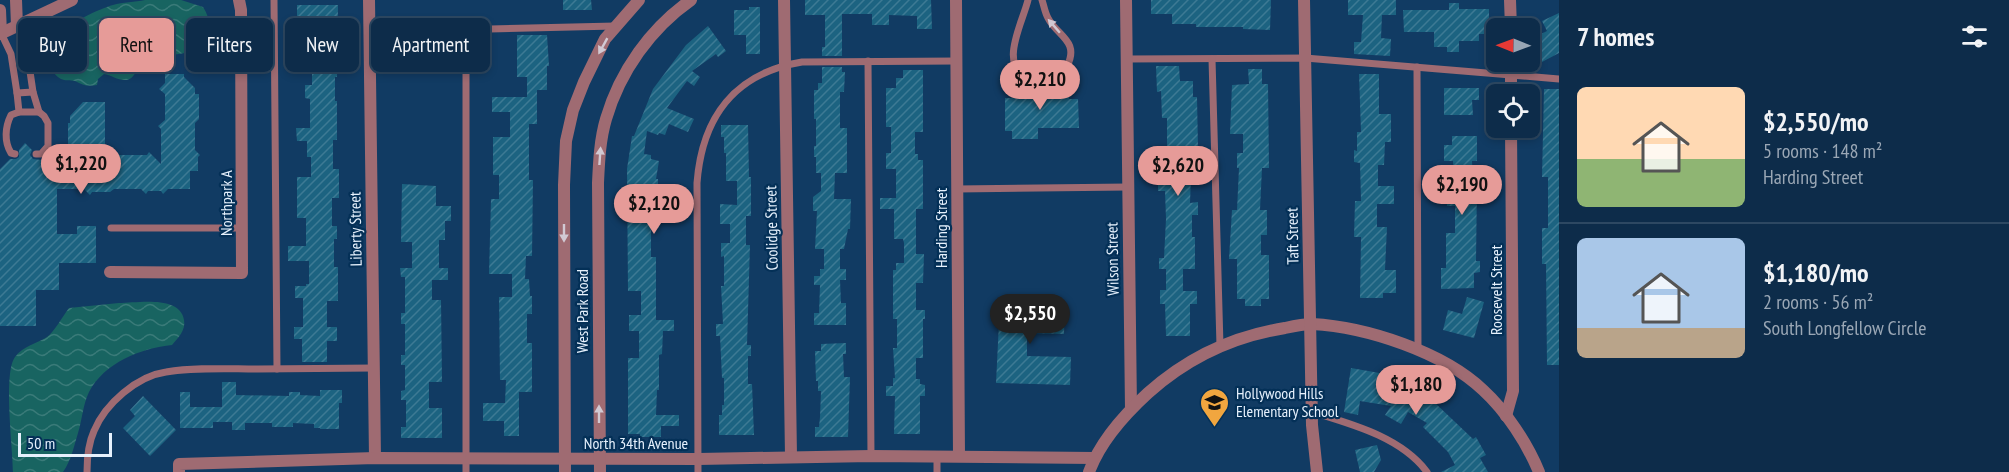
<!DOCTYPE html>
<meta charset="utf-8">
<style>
body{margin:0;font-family:"PT Sans Narrow",sans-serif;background:#163451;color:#f1f3f6;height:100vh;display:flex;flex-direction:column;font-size:22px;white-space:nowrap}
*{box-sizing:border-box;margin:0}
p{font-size:20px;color:#9aa7b5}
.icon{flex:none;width:33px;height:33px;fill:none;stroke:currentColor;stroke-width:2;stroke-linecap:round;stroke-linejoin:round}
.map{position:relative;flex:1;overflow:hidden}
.sheet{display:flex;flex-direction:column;background:#0d2c4a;width:450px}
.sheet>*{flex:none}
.hud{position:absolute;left:18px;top:18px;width:570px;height:54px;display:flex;gap:12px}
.needle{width:39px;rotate:271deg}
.tools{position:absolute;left:1486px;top:18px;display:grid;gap:12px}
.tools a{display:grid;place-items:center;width:54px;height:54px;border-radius:9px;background:#0d2c4a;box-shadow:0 3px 9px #0003,0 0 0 2px #2d4862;font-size:30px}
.scale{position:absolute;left:18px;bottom:15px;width:94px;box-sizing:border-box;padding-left:6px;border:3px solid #e6f1fd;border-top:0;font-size:16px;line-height:21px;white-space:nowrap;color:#e6f1fd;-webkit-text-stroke:4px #043057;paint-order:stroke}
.price{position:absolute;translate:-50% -51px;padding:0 14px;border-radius:21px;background:#e69b98;color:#111;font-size:20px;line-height:39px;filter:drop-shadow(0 2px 3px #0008)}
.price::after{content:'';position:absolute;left:50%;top:36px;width:18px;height:14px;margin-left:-9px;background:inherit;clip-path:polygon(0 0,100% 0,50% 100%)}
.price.on{background:#222;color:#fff}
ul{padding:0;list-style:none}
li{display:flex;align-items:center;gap:18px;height:150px;padding:0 18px}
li+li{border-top:2px solid #2d4862}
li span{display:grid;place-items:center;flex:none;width:168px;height:120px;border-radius:9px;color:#555}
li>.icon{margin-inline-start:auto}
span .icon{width:72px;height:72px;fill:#fffc;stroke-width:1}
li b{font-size:26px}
h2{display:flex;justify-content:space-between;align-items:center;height:72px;padding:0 18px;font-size:26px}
.chip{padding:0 21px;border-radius:9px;background:#0d2c4a;box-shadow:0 3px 9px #0003,0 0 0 2px #2d4862;font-size:21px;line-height:54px}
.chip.on{background:#e69b98;color:#111}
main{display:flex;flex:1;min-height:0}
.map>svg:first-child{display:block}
.water{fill:url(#water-waves)}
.building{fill:url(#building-hatch)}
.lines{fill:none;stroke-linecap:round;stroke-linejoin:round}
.service{stroke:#9f6b72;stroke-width:7}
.minor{stroke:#9f6b72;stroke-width:12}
.tertiary{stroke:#9f6b72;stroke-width:12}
.oneway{fill:#d1c9d3}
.labels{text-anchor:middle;stroke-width:4.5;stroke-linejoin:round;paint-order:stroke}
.street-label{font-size:16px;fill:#e6f1fd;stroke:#043057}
.poi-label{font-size:16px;fill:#e6f1fd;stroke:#043057;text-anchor:start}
</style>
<main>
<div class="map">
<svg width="1559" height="472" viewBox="0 0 1559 472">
<defs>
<pattern id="water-waves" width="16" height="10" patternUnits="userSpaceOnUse" patternTransform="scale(1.5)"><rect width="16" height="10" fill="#186461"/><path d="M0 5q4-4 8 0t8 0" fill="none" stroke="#3a7b79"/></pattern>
<pattern id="building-hatch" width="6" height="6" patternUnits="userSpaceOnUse" patternTransform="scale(1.5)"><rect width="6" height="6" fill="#1c6381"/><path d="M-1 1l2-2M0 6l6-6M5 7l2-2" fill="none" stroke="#3d7a94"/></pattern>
</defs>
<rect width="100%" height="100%" fill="#113b63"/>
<!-- water -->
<g class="water">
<path d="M145,0H181L203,7C211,19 211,32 206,46C188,56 166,53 147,61C136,66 136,78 127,80C119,81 111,75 104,74L98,79L97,85C87,87 83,85 75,81C70,80 65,81 61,79C44,69 48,46 59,34C69,23 99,9 113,5C123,2 135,2 145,0Z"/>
<path d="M119,303C138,303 180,295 184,320C186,330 178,338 172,345C141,348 104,363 89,392C83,404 82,420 78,433C74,446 71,461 63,472H13C13,448 3,373 15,357C23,346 36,344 47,337C54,332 63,316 69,308Z"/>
</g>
<!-- building -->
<g class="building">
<polygon points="563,0 591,0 592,10 563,10"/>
<polygon points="805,0 931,0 932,29 917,29 917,16 889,15 889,25 872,25 872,14 842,14 842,56 822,56 822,47 825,47 825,15 805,15"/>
<polygon points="1151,0 1271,0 1270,30 1243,29 1243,27 1196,27 1196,24 1172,24 1172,14 1151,14"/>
<polygon points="1348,0 1396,0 1396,15 1382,15 1381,38 1391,39 1390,56 1354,54 1354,42 1361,42 1363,15 1348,15"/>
<polygon points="1449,3 1459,3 1459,9 1489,9 1489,34 1479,34 1479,41 1459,41 1459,52 1447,52 1447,47 1434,47 1434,32 1404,32 1403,10 1449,10"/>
<polygon points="297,5 338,5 337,77 335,77 335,101 337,101 337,140 333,140 333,169 339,169 339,198 332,198 332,226 337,226 337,239 334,239 334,267 338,267 338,301 327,301 327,327 337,327 337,341 327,341 327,362 302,362 302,339 294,339 294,327 303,327 303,298 295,298 295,286 306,286 306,284 309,284 309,261 288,261 288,246 306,246 306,218 297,218 297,177 311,177 311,157 307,157 307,141 297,141 296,128 310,128 310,99 305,98 305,85 312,85 312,64 306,65 303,16 297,16"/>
<polygon points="749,7 760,7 760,54 746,54 746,35 734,35 734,10 749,10"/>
<polygon points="1559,13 1559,53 1542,62 1531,39 1547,31 1542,21"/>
<polygon points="708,26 726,51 718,57 716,54 692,71 700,77 694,86 687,81 667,108 694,119 688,132 669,124 665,135 659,133 658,135 647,131 644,154 651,155 651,159 659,161 656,179 658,179 658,189 645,189 645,219 659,219 659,228 651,228 651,257 656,257 656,320 674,320 674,331 663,331 662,354 659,355 659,390 657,390 656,415 679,415 679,426 661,426 661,437 640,437 640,434 628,434 628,358 639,358 639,331 629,331 629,315 641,315 641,291 628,291 627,169 632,136 634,136 653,89 686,45"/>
<polygon points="517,35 547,35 549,66 547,66 547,90 537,90 537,124 529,124 529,180 533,180 532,256 526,256 525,279 529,279 530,296 532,296 532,314 527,314 527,343 532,343 532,392 519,392 519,436 504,436 504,421 483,421 483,403 505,403 506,380 500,380 499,297 512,297 512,274 489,274 491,199 499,199 499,175 493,175 493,137 510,137 510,112 492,112 492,97 527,97 527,77 517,77"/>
<polygon points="1156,66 1179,66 1180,81 1193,81 1193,97 1197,97 1198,149 1192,149 1190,203 1198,202 1198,215 1192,215 1192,237 1195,237 1195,269 1183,269 1183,291 1197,291 1197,304 1190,304 1190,336 1166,336 1165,304 1160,304 1160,290 1166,290 1166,269 1159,269 1159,258 1164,258 1166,219 1165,191 1158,191 1158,175 1169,176 1170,155 1167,155 1167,118 1162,118 1161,91 1157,92"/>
<polygon points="822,67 842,67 842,72 845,72 844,92 840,92 840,128 847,128 847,173 835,173 834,199 851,199 850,229 848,229 844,249 840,249 840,269 846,269 846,280 840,280 841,303 846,303 846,325 814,325 814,313 819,313 820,285 814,285 814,276 820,276 820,269 824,269 824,249 815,249 817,211 813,211 813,197 821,191 821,173 816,173 816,157 814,157 814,146 816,146 816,119 814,119 814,90 818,90 818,83 822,83"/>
<polygon points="1248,69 1262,69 1262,84 1268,84 1269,168 1262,168 1260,210 1267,210 1267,235 1261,235 1261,255 1269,255 1269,299 1261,299 1261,306 1245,306 1245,299 1237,299 1237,259 1229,259 1232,210 1237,210 1239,168 1237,168 1237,153 1243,153 1243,134 1230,134 1232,85 1249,84"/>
<polygon points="903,70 923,70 923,132 915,132 915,154 918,154 918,160 923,160 923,209 916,209 916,254 924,254 923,283 916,283 916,310 925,310 925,319 923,319 923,358 916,358 916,379 920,379 920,384 925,385 925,396 920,396 920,434 894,434 895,396 886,396 886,386 893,386 893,378 895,378 893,348 897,348 897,319 893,319 893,270 896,270 896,263 904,263 904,243 903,239 894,239 894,209 880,209 880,198 896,198 896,169 886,169 886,153 891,153 891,127 886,127 886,88 896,88 896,78 903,78"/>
<polygon points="1032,72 1049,72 1049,75 1044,81 1046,85 1050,87 1050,93 1069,93 1069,99 1078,99 1079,128 1038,128 1038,139 1012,139 1012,131 1005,131 1005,98 1014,98 1014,92 1032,92 1032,86 1035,84 1038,80"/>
<polygon points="165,74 184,74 184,77 195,88 195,94 199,94 199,119 195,123 195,150 200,155 198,157 198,171 190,171 190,189 168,189 163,194 161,191 148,191 146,194 141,189 114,189 110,192 92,192 90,195 84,189 57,189 57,234 77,234 77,226 96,226 96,263 59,263 59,290 36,290 36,326 0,326 0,169 10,159 16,159 19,157 19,150 25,143 32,150 30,155 33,159 42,160 52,169 68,169 68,123 70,123 70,116 83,102 105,102 105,164 117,152 119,155 147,155 149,152 161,164 161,129 158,126 165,120 165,94 159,89 165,83"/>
<polygon points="1359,74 1379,74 1379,114 1391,114 1391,142 1385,142 1384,165 1378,165 1378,186 1394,186 1394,204 1377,204 1377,227 1387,227 1385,270 1396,270 1396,293 1383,293 1383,298 1360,298 1361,237 1354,237 1355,201 1361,201 1360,163 1354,162 1354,150 1357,151 1357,132 1361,132"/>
<polygon points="1444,88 1479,88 1479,100 1472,100 1473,115 1444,115"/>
<polygon points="1544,89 1559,89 1559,365 1547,365 1546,264 1542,264 1542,228 1548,228 1548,177 1542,177"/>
<polygon points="721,125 748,125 749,177 751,177 751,216 746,216 746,245 750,245 747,345 751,345 751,356 748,356 748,384 752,384 754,435 719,435 719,415 722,415 722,405 724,405 724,378 722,378 720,336 716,336 716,324 723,324 721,286 724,286 724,256 721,257 721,243 730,243 730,224 720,224 720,204 737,205 737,181 726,181 726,153 724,153 724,137 721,137"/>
<polygon points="1452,136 1477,136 1477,161 1472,161 1473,184 1477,184 1476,261 1480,261 1480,272 1474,273 1474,288 1441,289 1441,268 1446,268 1446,233 1455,233 1455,206 1447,206 1446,186 1454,186 1453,161 1444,161 1444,145 1452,145"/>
<polygon points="402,184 436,186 436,206 451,206 451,221 445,221 445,240 439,240 439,268 448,268 448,280 432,280 432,300 441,300 442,382 429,382 429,408 442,408 442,438 401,438 401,427 406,427 406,400 401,400 401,391 405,390 405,365 401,365 401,355 405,355 405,324 401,324 401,313 405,313 405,277 401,277 400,268 412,268 412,242 401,242"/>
<polygon points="1467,297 1484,302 1474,338 1443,330 1448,310 1462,314"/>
<polygon points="1000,302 1065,304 1064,334 1027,333 1027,356 1071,357 1070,385 996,383"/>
<polygon points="846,343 846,354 843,354 844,377 850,377 848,437 815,437 815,427 819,427 820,417 821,391 818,391 818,381 816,381 815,351 821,351 821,344"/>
<polygon points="1351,368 1391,375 1391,377 1434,402 1473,439 1476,437 1486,455 1480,458 1488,472 1441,472 1455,465 1448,452 1423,427 1427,423 1408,412 1401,424 1385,415 1391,406 1360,401 1358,415 1344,412"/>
<polygon points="222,382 236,382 236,395 289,396 289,392 300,392 300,395 320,396 320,390 342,390 342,403 339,403 339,429 320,429 320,428 314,428 314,424 293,423 293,427 272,427 272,423 245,423 245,430 232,430 232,422 213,422 213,428 180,428 180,392 190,392 190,407 222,407"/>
<polygon points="143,396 176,430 150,456 123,428 135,416 130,410"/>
<polygon points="1377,445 1381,460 1374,472 1360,472 1355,450"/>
</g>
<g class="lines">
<!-- service -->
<g class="service">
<polyline points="274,0 277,369"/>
<path d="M1028,0C1022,25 996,68 1032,80"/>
<path d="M1042,0C1044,6 1045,13 1048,18C1057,36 1080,41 1067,66C1063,75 1058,78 1050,81"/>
<polyline points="466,30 466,472"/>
<polyline points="369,32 615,26"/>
<polyline points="1,33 11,54 17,93 33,92 27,51 17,26"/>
<polyline points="1127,59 1305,58 1559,79"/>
<polyline points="1212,59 1220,346"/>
<polyline points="868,61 871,456"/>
<polyline points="1417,67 1418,350"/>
<polyline points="33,92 39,112 44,116 48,123 48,146 41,154 36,154"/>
<polyline points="19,112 39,112"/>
<path d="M15,154L11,153C4,142 5,127 11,115L19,112L17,93"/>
<polyline points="957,189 1128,187"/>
<polyline points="111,228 242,228"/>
<path d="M1312,412C1351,424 1401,437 1427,472"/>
<polyline points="937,456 937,472"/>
<path d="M87,472C87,459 88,444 94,431C105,404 137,376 166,372C196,367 228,369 258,369C297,369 335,368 374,368"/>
<path d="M698,472L697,183C702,117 735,73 802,62L956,61"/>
</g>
<!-- minor -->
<g class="minor">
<polyline points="16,0 17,26"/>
<polyline points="369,0 375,458"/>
<polyline points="784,0 791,456"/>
<polyline points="956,0 959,456"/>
<polyline points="1126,0 1131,409"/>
<polyline points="1510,0 1511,28"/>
<polyline points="0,10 1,33"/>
<polyline points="0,34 72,0"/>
<polyline points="1511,62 1511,94"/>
<polyline points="110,272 242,273 241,10 239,0"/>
<polyline points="1506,416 1513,391 1511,128"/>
<polyline points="179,472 179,464 375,458 698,459 871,456 1094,458"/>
<path d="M1089,472C1100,442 1125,414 1148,393C1187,358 1234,336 1285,328C1294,326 1303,324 1312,324C1367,327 1443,352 1483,390C1506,411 1527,443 1539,472"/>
</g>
<!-- tertiary -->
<g class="tertiary">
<polyline points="1304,0 1312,425 1317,472"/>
<polyline points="565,472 564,185 566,141 573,110 584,82 605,39 639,0"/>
<path d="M600,472L598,183C599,161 600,139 606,119C620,71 651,28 691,0"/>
</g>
</g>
<!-- one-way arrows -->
<defs><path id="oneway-solid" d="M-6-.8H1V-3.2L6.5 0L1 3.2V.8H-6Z" transform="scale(1.5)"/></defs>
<g class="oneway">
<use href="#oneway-solid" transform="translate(1054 26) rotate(-131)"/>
<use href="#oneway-solid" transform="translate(603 46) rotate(119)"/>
<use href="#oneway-solid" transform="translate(600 156) rotate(-86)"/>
<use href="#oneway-solid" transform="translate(564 233) rotate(90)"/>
<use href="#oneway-solid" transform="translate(599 414) rotate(-90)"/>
</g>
<!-- icons -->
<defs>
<symbol id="school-pin" viewBox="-11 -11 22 30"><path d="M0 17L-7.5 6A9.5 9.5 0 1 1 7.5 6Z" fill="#f1a63f" stroke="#043057"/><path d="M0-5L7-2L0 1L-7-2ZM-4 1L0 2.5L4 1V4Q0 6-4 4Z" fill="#111"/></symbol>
</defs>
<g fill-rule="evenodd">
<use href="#school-pin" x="1198" y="386" width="33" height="45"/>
</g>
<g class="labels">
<!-- street labels -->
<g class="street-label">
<text transform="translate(226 203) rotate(-90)" y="6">Northpark A</text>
<text transform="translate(771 228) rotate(-91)" y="6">Coolidge Street</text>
<text transform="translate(941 228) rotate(-90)" y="6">Harding Street</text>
<text transform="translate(355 229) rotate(-91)" y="6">Liberty Street</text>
<text transform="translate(1292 236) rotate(-91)" y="6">Taft Street</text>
<text transform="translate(1112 259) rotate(-91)" y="6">Wilson Street</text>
<text transform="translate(1496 290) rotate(-90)" y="6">Roosevelt Street</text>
<text transform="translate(582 311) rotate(-90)" y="6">West Park Road</text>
<text x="636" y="449">North 34th Avenue</text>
</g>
<!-- poi labels -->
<g class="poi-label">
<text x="1236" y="399">Hollywood Hills<tspan x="1236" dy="18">Elementary School</tspan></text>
</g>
</g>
</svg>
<div class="tools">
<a><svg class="needle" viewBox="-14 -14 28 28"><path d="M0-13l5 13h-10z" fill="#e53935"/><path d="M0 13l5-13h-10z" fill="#9aa7b5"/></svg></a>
<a><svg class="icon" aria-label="locate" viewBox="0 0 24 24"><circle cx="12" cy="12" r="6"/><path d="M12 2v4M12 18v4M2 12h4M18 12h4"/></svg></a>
</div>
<div class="scale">50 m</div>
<b class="price" style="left:1040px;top:111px">$2,210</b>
<b class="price" style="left:81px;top:195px">$1,220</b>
<b class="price" style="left:1178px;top:197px">$2,620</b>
<b class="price" style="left:1462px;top:216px">$2,190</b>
<b class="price" style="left:654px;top:235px">$2,120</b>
<b class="price on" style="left:1030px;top:345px">$2,550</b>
<b class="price" style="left:1416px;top:416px">$1,180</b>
<div class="hud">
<a class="chip">Buy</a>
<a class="chip on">Rent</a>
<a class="chip">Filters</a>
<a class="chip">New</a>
<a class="chip">Apartment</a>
</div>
</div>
<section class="sheet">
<h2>7 homes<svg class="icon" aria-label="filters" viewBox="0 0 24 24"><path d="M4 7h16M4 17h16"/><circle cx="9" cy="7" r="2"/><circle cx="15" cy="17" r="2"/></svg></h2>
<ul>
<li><span style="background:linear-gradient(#ffd9b3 60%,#8fb573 0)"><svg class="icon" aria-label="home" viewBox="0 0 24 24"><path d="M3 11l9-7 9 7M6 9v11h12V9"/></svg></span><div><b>$2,550/mo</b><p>5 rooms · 148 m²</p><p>Harding Street</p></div></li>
<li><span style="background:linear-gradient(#a9c7e8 75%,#b9a48a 0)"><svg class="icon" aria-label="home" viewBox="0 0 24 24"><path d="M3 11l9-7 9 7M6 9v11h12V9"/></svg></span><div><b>$1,180/mo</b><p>2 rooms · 56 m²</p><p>South Longfellow Circle</p></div></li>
</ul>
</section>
</main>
